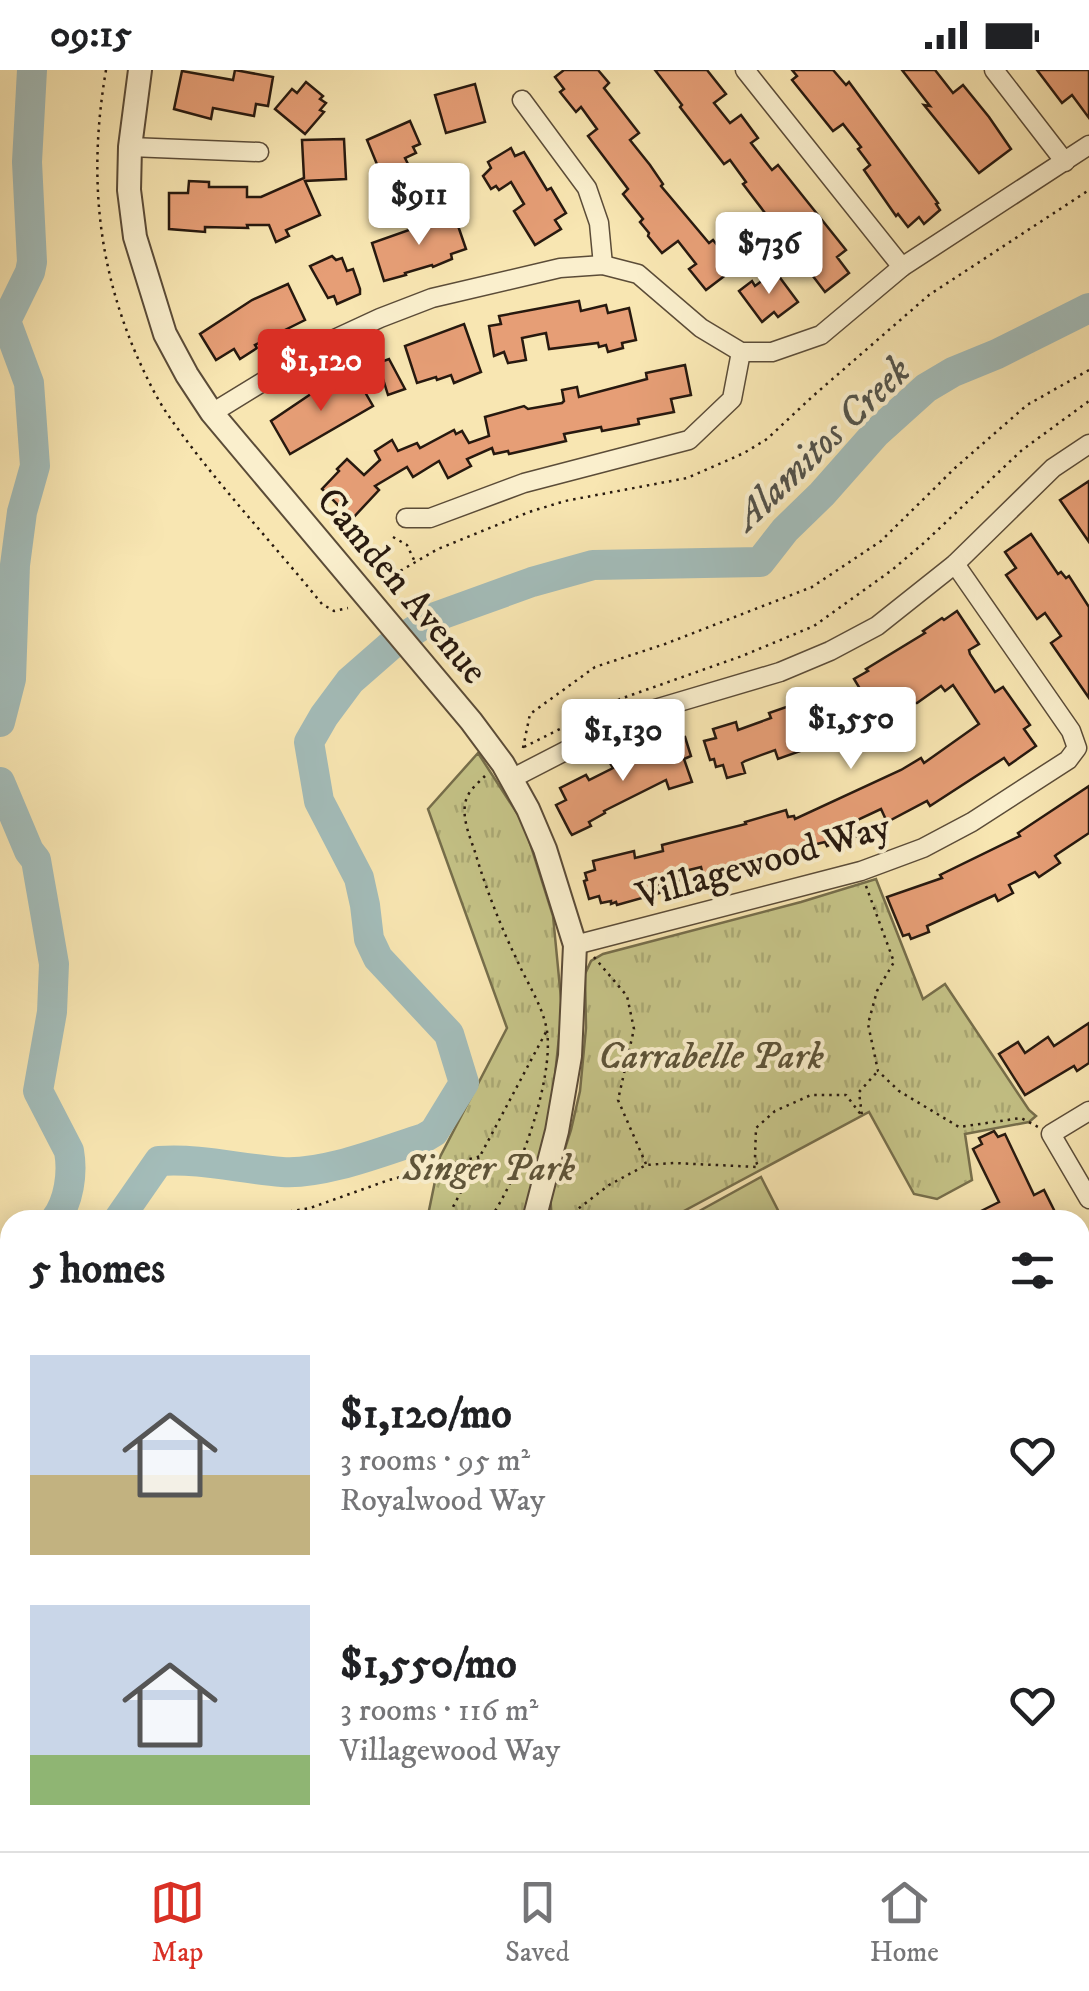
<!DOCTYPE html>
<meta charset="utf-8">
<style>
body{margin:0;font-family:"IM FELL DW Pica",serif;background:#f6f6f6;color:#202124;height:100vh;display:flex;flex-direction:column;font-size:38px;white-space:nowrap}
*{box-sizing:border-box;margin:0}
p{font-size:32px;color:#757577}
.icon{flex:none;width:55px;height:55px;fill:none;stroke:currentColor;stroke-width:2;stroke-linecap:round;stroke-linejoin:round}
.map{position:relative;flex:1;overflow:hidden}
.side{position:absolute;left:0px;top:1140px;width:1090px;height:642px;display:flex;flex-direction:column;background:#fff;border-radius:30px 30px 0 0;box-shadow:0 5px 25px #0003}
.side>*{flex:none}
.price{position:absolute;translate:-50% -85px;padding:0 22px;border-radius:10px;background:#fff;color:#222;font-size:32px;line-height:65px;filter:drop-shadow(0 2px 5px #0008)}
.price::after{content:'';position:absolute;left:50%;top:60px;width:30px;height:22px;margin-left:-15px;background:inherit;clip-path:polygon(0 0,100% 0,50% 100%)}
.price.current{background:#d93025;color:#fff}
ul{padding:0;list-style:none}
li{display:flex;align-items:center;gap:30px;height:250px;padding:0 30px}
li span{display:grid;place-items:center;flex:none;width:280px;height:200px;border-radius:0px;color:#555}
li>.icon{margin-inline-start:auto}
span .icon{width:120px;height:120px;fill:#fffc;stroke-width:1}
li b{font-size:42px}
h2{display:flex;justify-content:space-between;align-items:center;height:120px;padding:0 30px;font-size:42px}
.status{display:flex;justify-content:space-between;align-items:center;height:70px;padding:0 50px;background:#fff;direction:ltr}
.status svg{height:28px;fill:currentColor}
.menu{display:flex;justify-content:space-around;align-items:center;height:140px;border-top:2px solid #e0e0e0;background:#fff;font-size:28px;color:#757577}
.menu a{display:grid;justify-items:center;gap:5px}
.menu .current{color:#d93025}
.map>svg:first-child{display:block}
.grass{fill:url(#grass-tufts);stroke:#766e4b;stroke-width:2.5}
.garden{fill:#c5c387;stroke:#766e4b;stroke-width:2.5}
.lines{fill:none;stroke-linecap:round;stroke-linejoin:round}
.river{stroke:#a3bcb9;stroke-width:30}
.building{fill:#e69e76;stroke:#27190f;stroke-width:2.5}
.service-casing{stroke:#5b4c38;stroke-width:12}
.minor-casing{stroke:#5b4c38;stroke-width:21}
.tertiary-casing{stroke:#5b4c38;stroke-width:26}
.path{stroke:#27190f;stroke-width:2.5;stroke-dasharray:2.5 5;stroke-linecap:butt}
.service{stroke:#faefcd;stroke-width:9}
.minor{stroke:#faefcd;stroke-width:18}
.tertiary{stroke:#faefcd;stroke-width:22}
.labels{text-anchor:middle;stroke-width:8;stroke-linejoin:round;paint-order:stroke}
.street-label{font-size:38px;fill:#27190f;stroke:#faefcd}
.park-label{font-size:38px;font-style:italic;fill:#5e5439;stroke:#faefcd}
.water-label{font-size:40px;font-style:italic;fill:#52524a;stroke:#faefcd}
</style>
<div class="status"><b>09:15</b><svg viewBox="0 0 49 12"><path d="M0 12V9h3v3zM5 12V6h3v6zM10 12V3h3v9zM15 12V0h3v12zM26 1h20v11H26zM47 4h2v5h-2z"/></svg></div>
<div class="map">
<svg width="1089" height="1781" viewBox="0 0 1089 1781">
<defs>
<pattern id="grass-tufts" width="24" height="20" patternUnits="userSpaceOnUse" patternTransform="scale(2.5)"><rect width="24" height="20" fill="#c5c387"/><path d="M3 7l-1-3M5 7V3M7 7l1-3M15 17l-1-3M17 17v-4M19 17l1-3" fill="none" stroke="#a9a773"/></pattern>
</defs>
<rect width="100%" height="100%" fill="#f8e6b2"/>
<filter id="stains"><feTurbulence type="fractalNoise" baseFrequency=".002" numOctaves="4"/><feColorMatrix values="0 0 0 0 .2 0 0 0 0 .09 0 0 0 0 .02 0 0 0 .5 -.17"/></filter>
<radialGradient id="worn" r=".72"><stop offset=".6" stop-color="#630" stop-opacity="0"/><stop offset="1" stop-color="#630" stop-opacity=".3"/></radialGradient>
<!-- grass -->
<g class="grass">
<polygon points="478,683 524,754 553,846 562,939 549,1062 524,1150 427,1150 440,1087 507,958 428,739"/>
<polygon points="876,809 923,929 945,914 1029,1040 1036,1046 1029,1052 965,1064 972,1110 937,1129 914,1124 869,1042 667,1150 552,1150 550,1125 571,1060 580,1021 586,958 585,904 591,891 603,884 801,832"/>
</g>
<!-- garden -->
<polygon class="garden" points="761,1107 783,1150 683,1150"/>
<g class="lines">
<!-- river -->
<g class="river">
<polyline points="0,652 11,609 15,495 22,442 35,396 29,313 6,251 30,202 32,192 27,92 32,0"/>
<path d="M0,712L29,781L36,790L54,894L52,942L38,1021L69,1081C73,1103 69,1132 55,1150"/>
<path d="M118,1150L159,1091C201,1088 240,1099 282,1102C324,1105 383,1081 424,1068L434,1062L464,1013L449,964L378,888L369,869L365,835L359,808L319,731L309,672L324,646L350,611L390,576L435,547L532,512L593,495L760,492L785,460L822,424L876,363L926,318L953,302L997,284L1089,238"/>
<polyline points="53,1781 55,1772"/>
</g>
</g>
<!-- building -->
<g class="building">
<polygon points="235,0 273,7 268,36 256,34 254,46 213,38 211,49 174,39 182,1 233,10"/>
<polygon points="564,0 598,0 609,13 604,18 639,63 630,70 650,95 663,114 661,116 709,173 713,170 717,175 727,170 739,184 724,200 727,204 706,220 689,199 696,194 678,171 662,183 648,166 649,163 640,152 643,149 623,124 628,119 588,66 597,59 581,37 576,42 560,22 564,19 555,7"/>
<polygon points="655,0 707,0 726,24 714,33 730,53 741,45 758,68 751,73 772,100 778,95 846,180 837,187 849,203 825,222 743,114 746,112 730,90 724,94 680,37 682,35"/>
<polygon points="792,0 833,0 846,15 849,12 938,133 936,134 940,140 924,154 919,147 908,157 898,144 896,146 864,100 870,95 858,79 861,77 843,54 833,61 792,10 797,6"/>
<polygon points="902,0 935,0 953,23 963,15 989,47 1011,79 979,103 924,35 930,36"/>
<polygon points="1037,0 1089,0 1089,48 1072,25 1062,33"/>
<polygon points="306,12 323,26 320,29 326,33 320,40 324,42 305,64 275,39 292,19 297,23"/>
<polygon points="475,14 485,52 446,63 435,25"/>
<polygon points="410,51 420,74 413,77 416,83 405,88 410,98 383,109 367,70"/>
<polygon points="344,69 346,109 305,111 320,145 286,160 289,166 276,172 269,155 247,155 248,158 205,157 205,162 169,159 169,123 188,123 189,111 209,112 209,117 247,117 247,127 261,127 304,108 302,70"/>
<polygon points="511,78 515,86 524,82 547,120 551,118 566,143 555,150 561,159 535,175 514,141 524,134 511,112 499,120 496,116 491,119 483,106 491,98 488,92"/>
<polygon points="454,144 466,179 451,184 452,189 433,197 432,195 405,203 406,205 384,211 372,173"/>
<polygon points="332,186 336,190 342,188 347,201 353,199 360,219 360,224 337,234 334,226 328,228 310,196"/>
<polygon points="775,201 798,232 778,247 774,242 762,252 739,221 752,211 755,216"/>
<polygon points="288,214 305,250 255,275 257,278 240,289 234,279 216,290 200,264 252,230"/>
<polygon points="579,231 581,241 606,235 608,243 629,238 636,270 622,273 623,278 608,282 606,275 599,277 598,273 549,279 546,263 522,268 526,290 508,293 504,282 494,286 489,256 501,254 499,246"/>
<polygon points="464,254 481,302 454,313 451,305 437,310 436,307 417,313 405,276"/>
<polygon points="389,289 405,319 388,325 378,293"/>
<polygon points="685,295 691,325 671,329 674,342 638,349 639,354 602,361 601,357 564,364 566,371 509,384 508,381 494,384 492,378 467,389 471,396 448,408 439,391 413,407 407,397 375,416 379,420 352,449 322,419 339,401 337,399 347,389 364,405 380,390 375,381 392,370 398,381 417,373 420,378 454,360 456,364 462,361 469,373 489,366 485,347 524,336 528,339 562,333 564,331 562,320 577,317 579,327 647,309 646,303"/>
<polygon points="333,309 337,318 358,310 373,336 290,384 271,351"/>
<polygon points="1089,411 1089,472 1060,430"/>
<polygon points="1031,464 1058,504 1061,502 1066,508 1069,506 1089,537 1089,628 1051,573 1061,566 1045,543 1037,549 1006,505 1016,498 1005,482"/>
<polygon points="957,541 979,574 969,580 970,584 995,622 1003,617 1030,655 1024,659 1036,676 1009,695 1004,688 930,736 927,731 887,752 881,739 853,752 859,765 843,772 842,769 827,776 825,772 793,780 794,784 704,809 701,797 677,803 679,811 658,816 660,823 617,835 616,832 611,834 611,831 601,833 599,826 589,829 584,811 587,810 585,803 595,800 593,791 634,781 635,788 663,781 662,775 746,754 745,752 786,740 788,747 794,746 795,749 901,700 921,688 924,693 979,654 953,615 945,621 941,616 917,633 913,633 889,647 882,636 874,642 854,609 868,601 866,599 925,563 923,561 942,548 944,550"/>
<polygon points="815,627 816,630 825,627 827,632 837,628 844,647 841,648 844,655 834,658 837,668 778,689 775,680 745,691 742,693 745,703 727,708 723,695 716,697 714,689 710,690 704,671 716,668 713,659 736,652 738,660 771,648 769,643"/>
<polygon points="685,667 691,686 684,689 692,712 669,719 666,710 604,741 605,743 589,752 591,756 572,765 570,762 556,735 566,730 560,718 586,705 589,710 613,698 610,693 625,685 630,694 655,686 654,681 664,678 662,673"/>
<polygon points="1089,716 1089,763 1056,785 1055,786 1060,793 1039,807 1035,802 1009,815 1013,823 998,831 995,825 927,856 929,862 911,869 909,864 903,866 887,827 942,808 940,805 1020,766 1018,763"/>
<polygon points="1089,953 1089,993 1077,1001 1074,996 1025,1025 999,984 1018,972 1025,983 1048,967 1054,976"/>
<polygon points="994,1061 998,1067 1005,1064 1034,1125 1044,1120 1059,1150 963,1150 999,1132 973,1079 982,1074 979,1068"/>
</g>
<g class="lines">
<defs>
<g id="service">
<polyline points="1080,1214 1089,1208"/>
<polyline points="1080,1268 1089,1286"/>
<polyline points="1080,1333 1083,1339 1080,1341"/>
</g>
<g id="minor">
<polyline points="745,0 902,197"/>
<polyline points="994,0 1065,92"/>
<polyline points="522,30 587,118 599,153 603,195"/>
<polyline points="130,77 259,82"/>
<polyline points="212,343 326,273 380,248 432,228 560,198 603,195 638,204 701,258 741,282 772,282 821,265 902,197 1089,75"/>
<polyline points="406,448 430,448 524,413 689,370 732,329 741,282"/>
<polyline points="511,709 635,645 780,602 830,581 877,556 955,494 1053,398 1089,374"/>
<polyline points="575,875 861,801 923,778 972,752 1068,690 1077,678 1071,661 955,494"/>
<polyline points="1089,1041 1051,1064 1089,1129"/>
<polyline points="1080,1401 1089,1397"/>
<polyline points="1080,1510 1089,1519"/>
<polyline points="734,1772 743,1781"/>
</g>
<g id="tertiary">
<polyline points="140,0 130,77 129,120 135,167 165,264 187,305 212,343 471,651 503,694 528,739 545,779 575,875 570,986 557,1061 534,1150"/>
<polyline points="236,1781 239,1772"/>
</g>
</defs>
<!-- service casing -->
<use href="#service" class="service-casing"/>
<!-- minor casing -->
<use href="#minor" class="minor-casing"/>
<!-- tertiary casing -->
<use href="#tertiary" class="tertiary-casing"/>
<!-- path -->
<g class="path">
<path d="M106,0C89,100 96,190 136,284C145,304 155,326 168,345C214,411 271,471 322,534L334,541L348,538"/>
<polyline points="393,467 407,475 414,490"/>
<polyline points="381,512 438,479 529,442 565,431 687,408 744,383 767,369 813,326 929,225 1089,120"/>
<polyline points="524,677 620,629 742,586 814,556 892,500 925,472 1022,380 1089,331"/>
<polyline points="523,678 530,644 595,597 665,574 812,517 881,471 955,398 1027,335 1089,300"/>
<path d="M485,706C478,713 469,720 466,730C461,747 470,767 475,782C486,819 500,855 517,890C527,913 543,936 547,961C554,1010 518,1110 489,1150"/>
<polyline points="866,816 894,892 877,921 868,954 878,1001 899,1021 959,1057 1021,1048 1038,1057"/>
<polyline points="594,887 627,926 634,959 618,1030 646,1094"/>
<polyline points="238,1150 310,1138 389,1110 481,1086"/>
<polyline points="446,1150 546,962"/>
<polyline points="570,1150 574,1142 609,1115 646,1095 674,1093 758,1097 755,1088 756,1058 775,1041 811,1025 846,1025 862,1046 859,1022 878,1001"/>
<polyline points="107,1781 110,1772"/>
<polyline points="132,1781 132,1772"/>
<polyline points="144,1781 149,1772"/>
</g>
<!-- service -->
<use href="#service" class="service"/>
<!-- minor -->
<use href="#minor" class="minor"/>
<!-- tertiary -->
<use href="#tertiary" class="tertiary"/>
</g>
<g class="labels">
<!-- street labels -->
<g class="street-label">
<text transform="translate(403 515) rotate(50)" y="13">Camden Avenue</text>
<text transform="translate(763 790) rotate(-16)" y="13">Villagewood Way</text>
</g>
<!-- park labels -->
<g class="park-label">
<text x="711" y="998">Carrabelle Park</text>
<text x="489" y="1110">Singer Park</text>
</g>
<!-- water labels -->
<g class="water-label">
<text transform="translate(821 372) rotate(-44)" y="14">Alamitos Creek</text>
</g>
</g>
<rect width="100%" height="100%" filter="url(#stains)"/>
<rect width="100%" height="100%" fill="url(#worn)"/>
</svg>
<b class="price" style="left:419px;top:178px">$911</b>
<b class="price" style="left:769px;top:227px">$736</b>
<b class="price current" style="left:321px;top:344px">$1,120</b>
<b class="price" style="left:851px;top:702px">$1,550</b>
<b class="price" style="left:623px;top:714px">$1,130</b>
<section class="side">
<h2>5 homes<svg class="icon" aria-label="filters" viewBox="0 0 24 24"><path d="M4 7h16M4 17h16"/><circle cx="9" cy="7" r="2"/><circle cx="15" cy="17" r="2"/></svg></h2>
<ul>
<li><span style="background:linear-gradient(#c9d6e8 60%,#c2b280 0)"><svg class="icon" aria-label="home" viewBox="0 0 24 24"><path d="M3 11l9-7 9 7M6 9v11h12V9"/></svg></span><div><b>$1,120/mo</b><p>3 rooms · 95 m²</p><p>Royalwood Way</p></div><svg class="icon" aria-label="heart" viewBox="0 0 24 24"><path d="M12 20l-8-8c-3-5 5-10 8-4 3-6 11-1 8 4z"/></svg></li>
<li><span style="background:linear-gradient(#c9d6e8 75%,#8fb573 0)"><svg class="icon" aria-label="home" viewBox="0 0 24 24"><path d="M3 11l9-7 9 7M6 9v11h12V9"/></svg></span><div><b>$1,550/mo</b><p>3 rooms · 116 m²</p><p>Villagewood Way</p></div><svg class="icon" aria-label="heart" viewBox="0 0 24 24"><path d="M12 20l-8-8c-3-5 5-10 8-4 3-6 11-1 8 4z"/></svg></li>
</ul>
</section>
</div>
<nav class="menu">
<a class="current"><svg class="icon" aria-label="map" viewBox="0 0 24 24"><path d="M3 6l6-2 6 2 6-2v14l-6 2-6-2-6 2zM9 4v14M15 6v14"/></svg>Map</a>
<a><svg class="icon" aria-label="saved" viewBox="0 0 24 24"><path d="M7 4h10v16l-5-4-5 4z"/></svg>Saved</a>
<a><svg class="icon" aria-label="home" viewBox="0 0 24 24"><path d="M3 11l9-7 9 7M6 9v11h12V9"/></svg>Home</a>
</nav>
